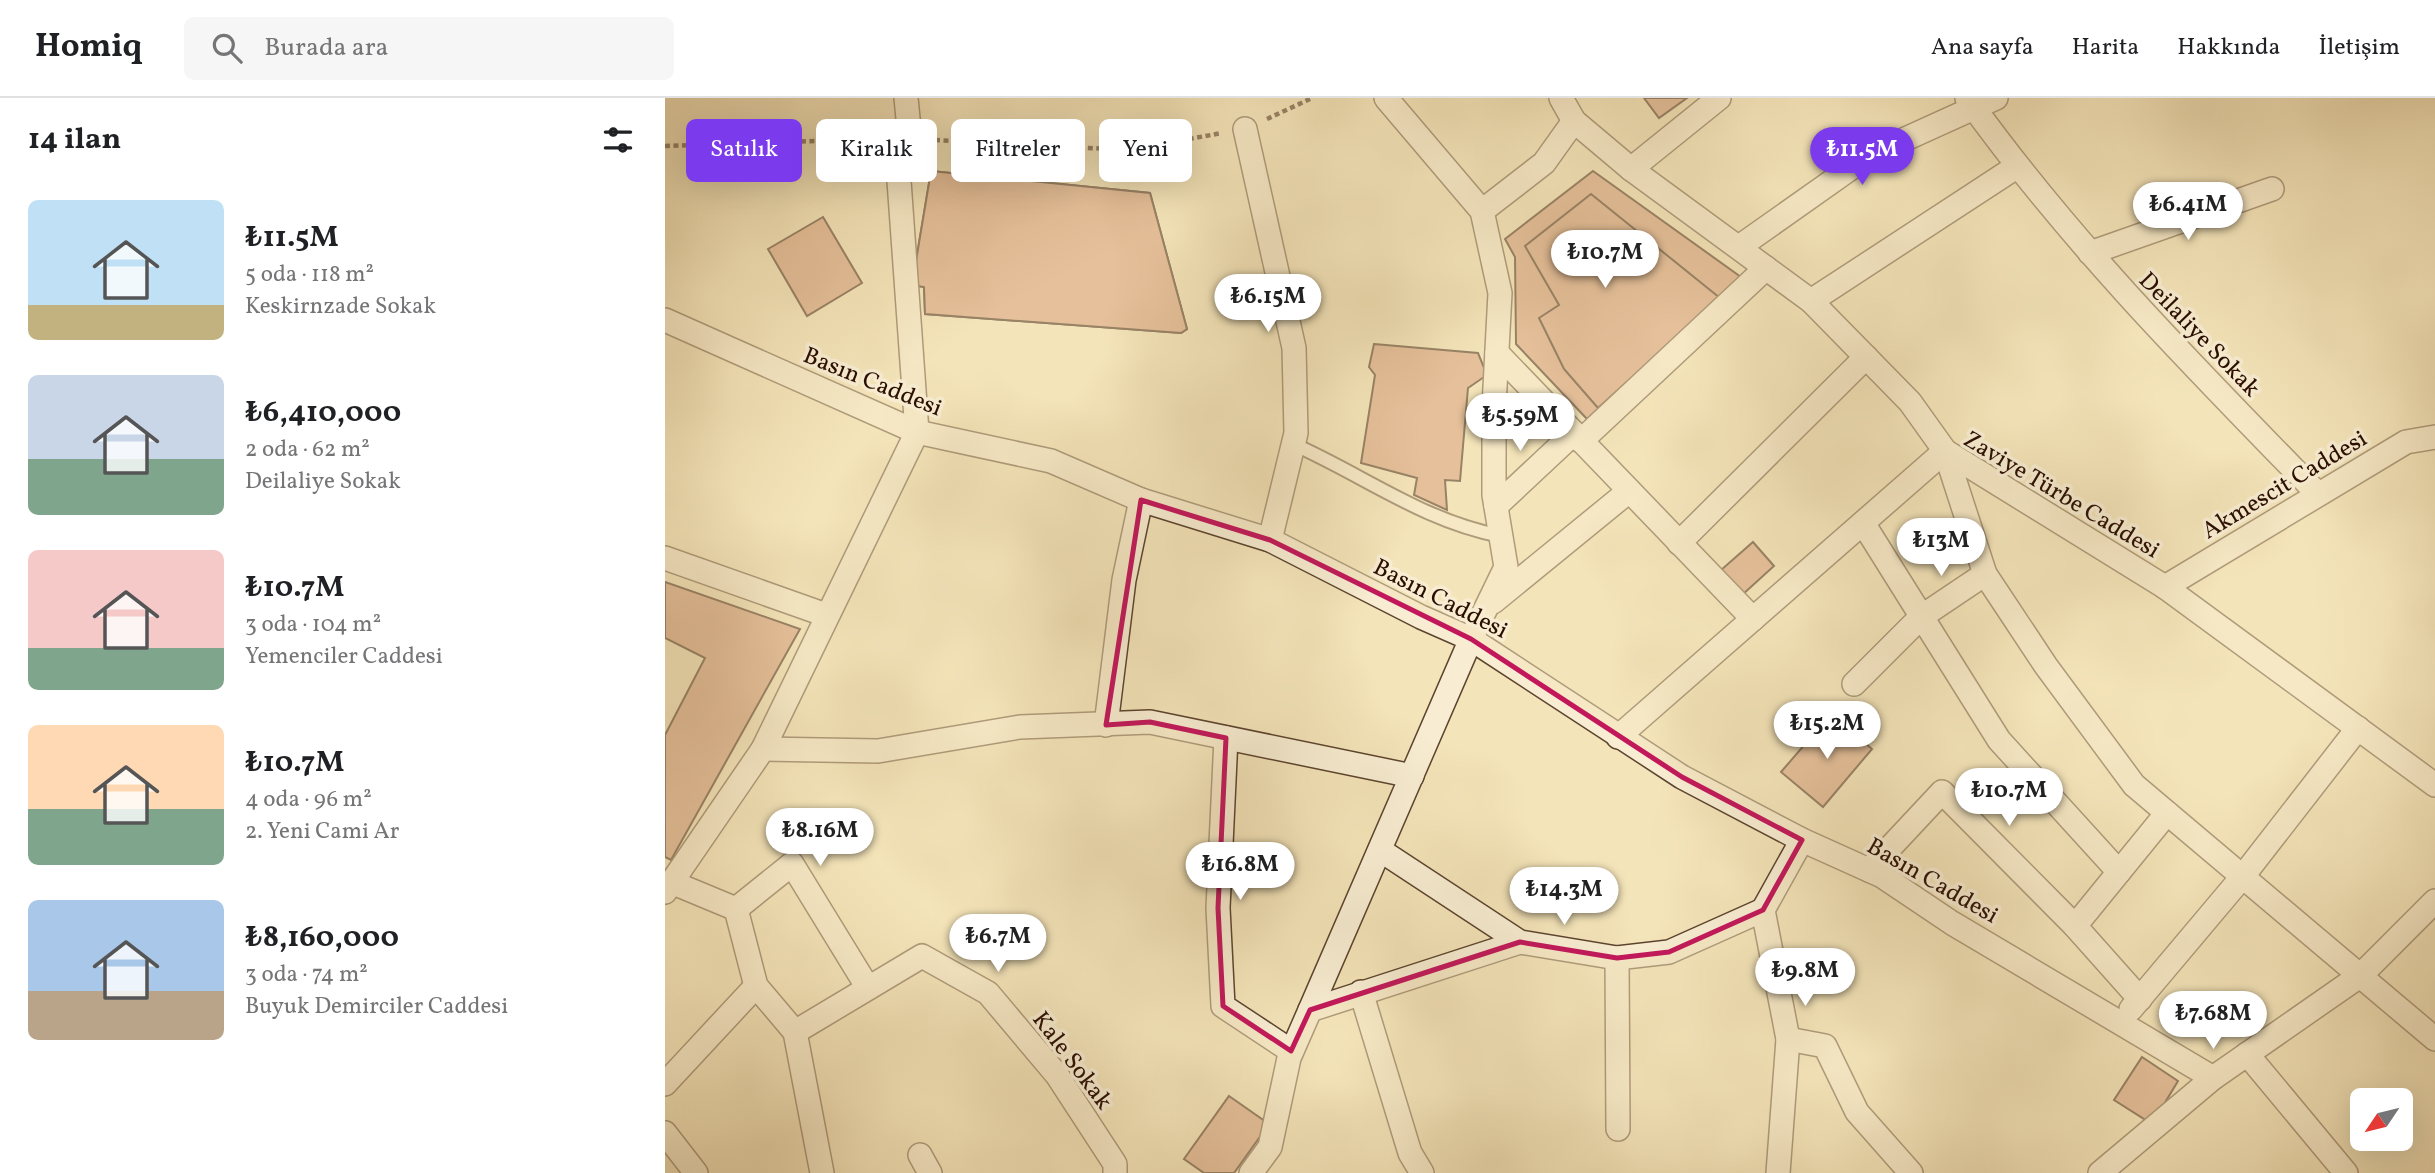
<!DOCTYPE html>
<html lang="tr">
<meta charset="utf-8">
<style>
body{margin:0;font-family:Vollkorn,serif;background:#f6f6f6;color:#202124;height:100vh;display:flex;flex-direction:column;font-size:26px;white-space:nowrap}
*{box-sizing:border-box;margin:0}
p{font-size:23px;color:#757577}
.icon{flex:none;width:38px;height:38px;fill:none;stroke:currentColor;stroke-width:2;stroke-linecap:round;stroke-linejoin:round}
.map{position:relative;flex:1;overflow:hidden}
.panel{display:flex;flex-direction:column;background:#fff;width:665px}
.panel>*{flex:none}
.top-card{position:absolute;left:21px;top:21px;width:665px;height:63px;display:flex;gap:14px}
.needle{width:46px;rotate:235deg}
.fabs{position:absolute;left:1685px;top:990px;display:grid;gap:14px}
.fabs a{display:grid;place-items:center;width:63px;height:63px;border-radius:10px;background:#fff;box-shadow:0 7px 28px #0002;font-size:35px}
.price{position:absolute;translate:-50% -60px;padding:0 16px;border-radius:24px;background:#fff;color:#222;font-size:23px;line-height:46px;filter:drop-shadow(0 2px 4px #0008)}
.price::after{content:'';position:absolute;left:50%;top:42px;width:21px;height:16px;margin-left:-10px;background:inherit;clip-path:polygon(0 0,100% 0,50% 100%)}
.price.active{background:#7c3aed;color:#fff}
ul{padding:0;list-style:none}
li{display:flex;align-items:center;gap:21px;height:175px;padding:0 28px}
li span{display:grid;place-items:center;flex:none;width:196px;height:140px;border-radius:10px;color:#555}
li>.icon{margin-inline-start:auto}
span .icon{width:84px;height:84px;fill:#fffc;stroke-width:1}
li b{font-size:30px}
h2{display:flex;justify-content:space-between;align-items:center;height:84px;padding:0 28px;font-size:30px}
.pill{padding:0 24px;border-radius:10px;background:#fff;box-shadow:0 7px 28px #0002;font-size:24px;line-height:63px}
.pill.active{background:#7c3aed;color:#fff}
header{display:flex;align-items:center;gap:42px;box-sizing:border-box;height:98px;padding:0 35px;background:#fff;border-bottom:2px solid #e0e0e0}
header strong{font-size:33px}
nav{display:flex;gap:38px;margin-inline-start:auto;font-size:24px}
.search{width:490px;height:63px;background:#f6f6f6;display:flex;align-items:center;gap:18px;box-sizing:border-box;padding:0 24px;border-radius:10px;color:#757577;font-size:26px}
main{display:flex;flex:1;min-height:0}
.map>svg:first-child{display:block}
.building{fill:#d29673;stroke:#2a0e00;stroke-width:2;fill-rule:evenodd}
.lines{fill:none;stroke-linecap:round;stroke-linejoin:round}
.lane-casing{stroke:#5c442e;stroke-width:16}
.street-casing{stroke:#5c442e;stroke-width:26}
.path{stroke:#2a0e00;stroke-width:4.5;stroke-dasharray:5 3.5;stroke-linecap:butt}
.lane{stroke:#f8edd2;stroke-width:12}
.street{stroke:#f8edd2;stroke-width:23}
.marked{fill:none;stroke:#c2185b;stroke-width:5;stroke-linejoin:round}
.labels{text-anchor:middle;stroke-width:7;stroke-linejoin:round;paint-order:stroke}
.street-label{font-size:24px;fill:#2a0e00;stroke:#f8edd2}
</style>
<header>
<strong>Homiq</strong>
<div class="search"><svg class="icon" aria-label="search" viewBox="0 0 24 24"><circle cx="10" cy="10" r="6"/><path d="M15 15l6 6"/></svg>Burada ara</div>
<nav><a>Ana sayfa</a><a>Harita</a><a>Hakkında</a><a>İletişim</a></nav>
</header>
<main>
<section class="panel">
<h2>14 ilan<svg class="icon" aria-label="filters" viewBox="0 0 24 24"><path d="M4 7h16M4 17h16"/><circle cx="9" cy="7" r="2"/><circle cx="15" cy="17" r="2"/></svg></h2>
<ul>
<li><span style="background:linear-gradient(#bfe0f5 75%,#c2b280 0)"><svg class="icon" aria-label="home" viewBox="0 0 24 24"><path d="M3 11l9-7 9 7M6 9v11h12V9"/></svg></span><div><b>₺11.5M</b><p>5 oda · 118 m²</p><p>Keskirnzade Sokak</p></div></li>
<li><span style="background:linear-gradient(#c9d6e8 60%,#7fa58c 0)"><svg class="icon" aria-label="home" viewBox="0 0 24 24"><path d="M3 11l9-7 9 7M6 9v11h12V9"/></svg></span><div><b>₺6,410,000</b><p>2 oda · 62 m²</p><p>Deilaliye Sokak</p></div></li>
<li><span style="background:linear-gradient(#f6c9c9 70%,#7fa58c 0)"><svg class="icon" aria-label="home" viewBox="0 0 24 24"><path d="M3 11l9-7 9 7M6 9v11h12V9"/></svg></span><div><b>₺10.7M</b><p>3 oda · 104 m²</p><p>Yemenciler Caddesi</p></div></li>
<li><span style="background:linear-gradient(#ffd9b3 60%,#7fa58c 0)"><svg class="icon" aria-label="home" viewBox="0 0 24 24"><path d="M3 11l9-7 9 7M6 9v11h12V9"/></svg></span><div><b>₺10.7M</b><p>4 oda · 96 m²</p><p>2. Yeni Cami Ar</p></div></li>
<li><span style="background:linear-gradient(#a9c7e8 65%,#b9a48a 0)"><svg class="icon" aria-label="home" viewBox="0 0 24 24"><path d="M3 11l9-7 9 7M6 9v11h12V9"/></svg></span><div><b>₺8,160,000</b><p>3 oda · 74 m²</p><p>Buyuk Demirciler Caddesi</p></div></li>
</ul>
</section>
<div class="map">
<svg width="1770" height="1075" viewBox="0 0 1770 1075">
<rect width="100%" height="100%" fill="#f4e4b9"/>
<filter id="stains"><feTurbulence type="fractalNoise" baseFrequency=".00286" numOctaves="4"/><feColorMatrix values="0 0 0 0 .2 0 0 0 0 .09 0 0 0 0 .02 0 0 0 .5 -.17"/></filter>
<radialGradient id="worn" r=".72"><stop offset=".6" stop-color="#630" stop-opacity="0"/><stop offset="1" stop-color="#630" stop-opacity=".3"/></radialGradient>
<!-- building -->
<g class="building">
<polygon points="979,0 1022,0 994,20"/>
<path d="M266,73L485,95L522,231L516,235L260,216L259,189L247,187ZM317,137L396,141V162L473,172L475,196L313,181Z"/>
<polygon points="266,73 485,95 522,231 516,235 260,216 259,189 247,187"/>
<polygon points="928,73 1076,179 922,321 851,246 850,159 840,141"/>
<polygon points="926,96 1055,200 933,310 899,271 874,220 894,207 860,148"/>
<polygon points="158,119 197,185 142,218 103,151"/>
<polygon points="709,246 813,255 822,277 803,290 795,383 780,382 782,412 749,397 752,380 696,365 710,277 704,269"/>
<polygon points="1088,444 1109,468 1077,497 1056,472"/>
<polygon points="0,484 135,531 6,762 0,759 0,637 40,560 0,540"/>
<polygon points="1166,616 1207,651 1158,709 1116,674"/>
<polygon points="1477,959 1513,983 1487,1026 1449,1002"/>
<polygon points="564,998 604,1026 569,1075 539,1075 519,1061"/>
</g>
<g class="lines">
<defs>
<path id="lane" d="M628,346C700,378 758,423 836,438"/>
<g id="street">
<polyline points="241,0 245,41"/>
<polyline points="896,0 909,23 966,71 1146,203 1245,304 1280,353 1320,476 1381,568 1469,687 1770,941"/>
<path d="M1302,0C1405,144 1529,269 1652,395"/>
<polyline points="580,31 629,250 631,335 605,442"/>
<polyline points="966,71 1054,0"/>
<polyline points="817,113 879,65 909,23"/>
<polyline points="1074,149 1203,58 1331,0"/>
<polyline points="1425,155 1607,91"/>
<polyline points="1146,203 1351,69"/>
<polyline points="0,222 252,334 386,363 476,402 605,442 756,519 806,541 1017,679 1137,742 1217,778 1287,825 1548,980"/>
<polyline points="832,255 1088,521"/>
<polyline points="916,343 1101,170"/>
<polyline points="831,408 909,335"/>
<polyline points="1198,425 1334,642 1454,774"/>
<polyline points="1014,445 1201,259"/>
<polyline points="0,460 161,517"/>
<polyline points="1500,489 1741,344 1770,339"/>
<polyline points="828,504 964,393"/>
<polyline points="1189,586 1256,519 1320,476"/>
<polyline points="441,627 459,482 476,402"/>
<polyline points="953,639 1280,353 1500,489 1770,687"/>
<polyline points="561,640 553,810 558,908 626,953"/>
<polyline points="98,651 213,653 355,629 485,624 747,678"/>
<polyline points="715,752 855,844 952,860 1004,854 1098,812"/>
<polyline points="1204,772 1277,694 1410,828 1475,901"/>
<polyline points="6,784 71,811 91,888 130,934 157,1075"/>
<polyline points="0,794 98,651 252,334 234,83 235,40"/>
<polyline points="71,811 127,766 203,890"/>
<polyline points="1410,828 1502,715"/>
<polyline points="952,860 953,1031"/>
<polyline points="696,894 745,1055 757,1075"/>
<polyline points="1466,911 1578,778 1693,630"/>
<polyline points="645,912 806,541 841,469 829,397 829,308 835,195 817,113 721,0"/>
<polyline points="130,934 257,858 323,895 392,977 450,1066 450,1075"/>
<polyline points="1123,941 1160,948 1192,1014 1246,1075"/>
<polyline points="1582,956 1681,1075"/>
<polyline points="0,986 91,888"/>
<polyline points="0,1035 31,1075"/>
<polyline points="255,1057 265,1075"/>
<polyline points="586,1075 605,1049 624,960 645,912 855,844"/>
<polyline points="1113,1075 1123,941 1098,812 1137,742"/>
<polyline points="1435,1075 1548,980 1696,877 1770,803"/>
</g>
</defs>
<!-- lane casing -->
<use href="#lane" class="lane-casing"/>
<!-- street casing -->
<use href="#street" class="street-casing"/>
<!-- path -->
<g class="path">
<polyline points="602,21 647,0"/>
<polyline points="270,42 463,52 557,35"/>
<polyline points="0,48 209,41"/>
</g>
<!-- lane -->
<use href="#lane" class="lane"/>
<!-- street -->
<use href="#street" class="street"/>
</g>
<!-- marked area -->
<path d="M0 0H1770V1075H0ZM476,402L605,442L806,541L1017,679L1137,742L1098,812L1004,854L952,860L855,844L645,912L626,953L558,908L553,810L561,640L485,624L441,627Z" fill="#f4e4b9" fill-opacity=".55" fill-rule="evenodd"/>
<path class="marked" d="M476,402L605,442L806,541L1017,679L1137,742L1098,812L1004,854L952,860L855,844L645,912L626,953L558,908L553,810L561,640L485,624L441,627Z"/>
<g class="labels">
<!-- street labels -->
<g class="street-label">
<text transform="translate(1535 236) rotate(46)" y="8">Deilaliye Sokak</text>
<text transform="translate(208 283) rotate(22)" y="8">Basın Caddesi</text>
<text transform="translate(1619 386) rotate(-31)" y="8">Akmescit Caddesi</text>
<text transform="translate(1397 396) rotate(31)" y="8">Zaviye Türbe Caddesi</text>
<text transform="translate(776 500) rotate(27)" y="8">Basın Caddesi</text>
<text transform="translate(1268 782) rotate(30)" y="8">Basın Caddesi</text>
<text transform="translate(408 962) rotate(53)" y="8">Kale Sokak</text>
</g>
</g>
<rect width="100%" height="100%" filter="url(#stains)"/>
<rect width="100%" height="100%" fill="url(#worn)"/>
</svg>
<div class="fabs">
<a><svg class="needle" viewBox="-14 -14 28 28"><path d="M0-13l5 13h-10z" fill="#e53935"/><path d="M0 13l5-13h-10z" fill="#757577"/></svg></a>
</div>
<b class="price active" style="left:1197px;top:89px">₺11.5M</b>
<b class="price" style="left:1523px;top:144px">₺6.41M</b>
<b class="price" style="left:940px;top:192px">₺10.7M</b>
<b class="price" style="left:603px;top:236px">₺6.15M</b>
<b class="price" style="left:855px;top:355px">₺5.59M</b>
<b class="price" style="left:1276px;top:480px">₺13M</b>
<b class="price" style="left:1162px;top:663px">₺15.2M</b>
<b class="price" style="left:1344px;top:730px">₺10.7M</b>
<b class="price" style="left:155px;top:770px">₺8.16M</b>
<b class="price" style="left:575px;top:804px">₺16.8M</b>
<b class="price" style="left:899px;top:829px">₺14.3M</b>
<b class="price" style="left:333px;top:876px">₺6.7M</b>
<b class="price" style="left:1140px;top:910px">₺9.8M</b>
<b class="price" style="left:1548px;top:953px">₺7.68M</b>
<div class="top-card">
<a class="pill active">Satılık</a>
<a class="pill">Kiralık</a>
<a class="pill">Filtreler</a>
<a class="pill">Yeni</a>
</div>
</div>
</main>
